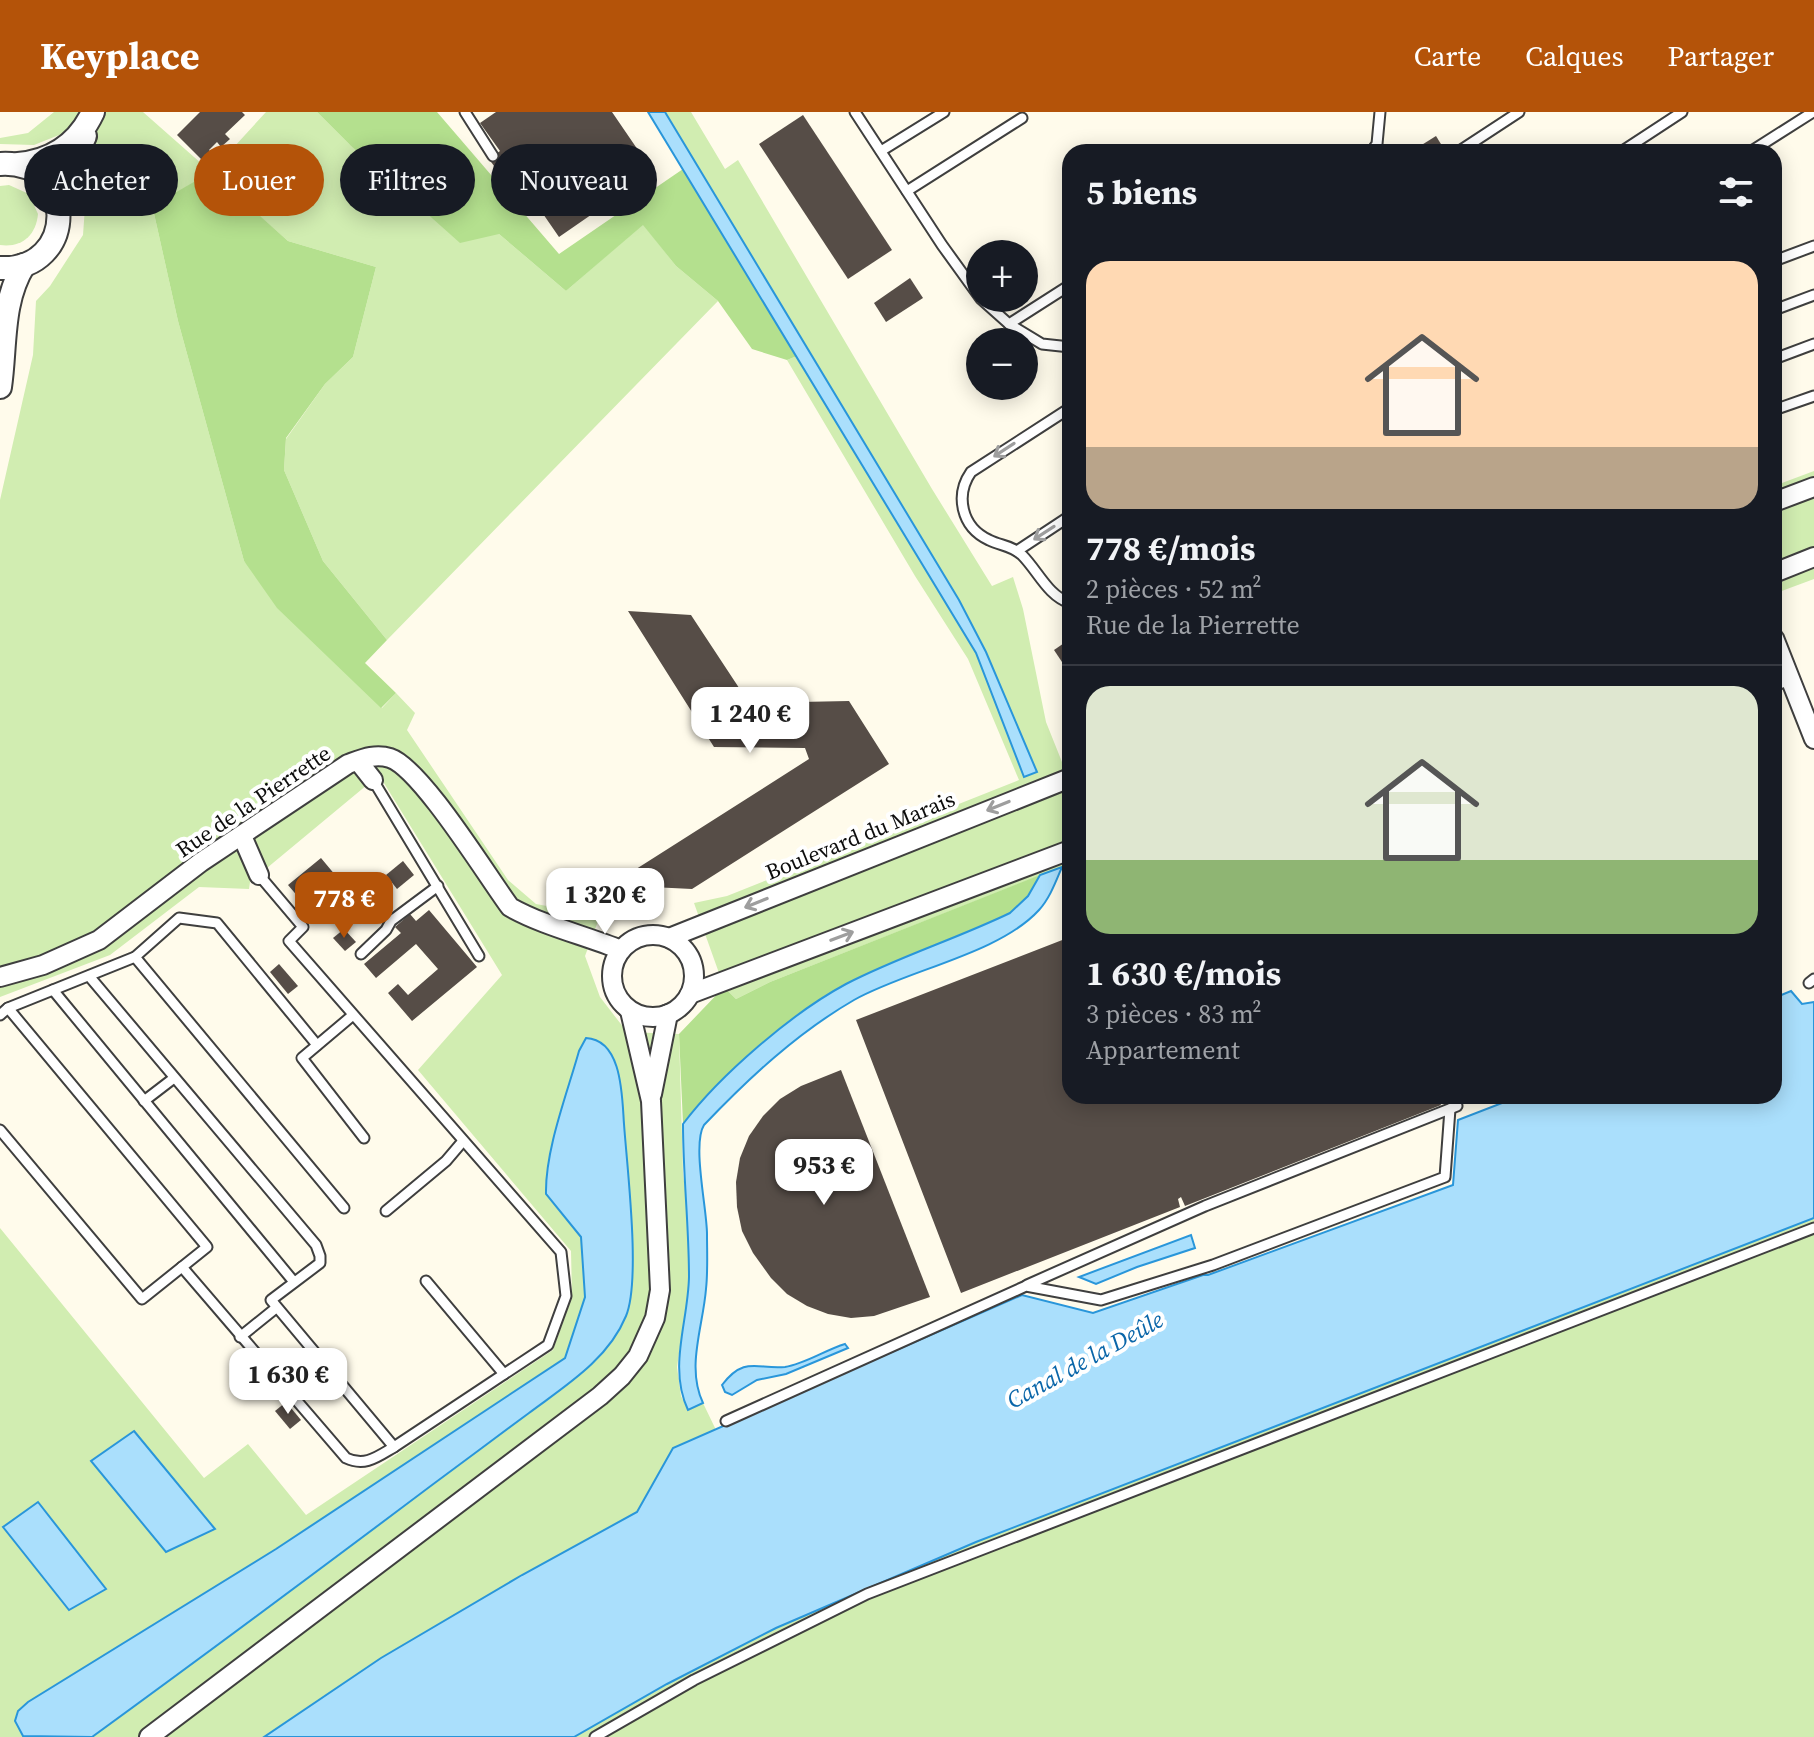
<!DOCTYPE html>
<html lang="fr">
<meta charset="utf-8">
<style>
body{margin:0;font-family:"Source Serif 4",serif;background:#20242c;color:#f1f3f6;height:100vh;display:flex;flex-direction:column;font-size:30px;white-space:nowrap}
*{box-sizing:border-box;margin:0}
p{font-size:26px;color:#9ea1a6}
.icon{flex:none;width:44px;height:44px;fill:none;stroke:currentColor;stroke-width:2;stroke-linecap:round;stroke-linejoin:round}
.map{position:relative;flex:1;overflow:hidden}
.panel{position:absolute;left:1062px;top:32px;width:720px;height:960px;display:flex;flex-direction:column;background:#171b24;border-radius:24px;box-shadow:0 4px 20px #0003}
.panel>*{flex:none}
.hud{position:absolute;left:24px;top:32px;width:760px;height:72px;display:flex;gap:16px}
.fabs{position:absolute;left:966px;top:128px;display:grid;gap:16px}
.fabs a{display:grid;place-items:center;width:72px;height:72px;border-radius:50%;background:#171b24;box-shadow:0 4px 20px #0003;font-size:40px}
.price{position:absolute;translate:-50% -68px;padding:0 18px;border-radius:16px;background:#fff;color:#222;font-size:26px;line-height:52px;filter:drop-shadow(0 2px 4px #0008)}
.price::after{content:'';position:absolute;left:50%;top:48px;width:24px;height:18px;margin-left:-12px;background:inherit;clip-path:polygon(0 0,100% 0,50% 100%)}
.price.on{background:#b45309;color:#fff}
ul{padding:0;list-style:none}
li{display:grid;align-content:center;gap:16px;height:424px;padding:0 24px}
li+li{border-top:2px solid #363941}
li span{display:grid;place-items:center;height:248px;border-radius:24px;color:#555}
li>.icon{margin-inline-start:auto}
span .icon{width:144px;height:144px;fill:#fffc;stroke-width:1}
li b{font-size:34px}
h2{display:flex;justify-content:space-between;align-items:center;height:96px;padding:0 24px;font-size:34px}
.tag{padding:0 28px;border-radius:36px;background:#171b24;box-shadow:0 4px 20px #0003;font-size:28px;line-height:72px}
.tag.on{background:#b45309;color:#fff}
header{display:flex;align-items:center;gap:48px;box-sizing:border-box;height:112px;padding:0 40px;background:#b45309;color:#fff}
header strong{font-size:38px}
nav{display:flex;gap:44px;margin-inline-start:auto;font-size:28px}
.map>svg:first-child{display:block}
.green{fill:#d1edb1}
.forest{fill:#b4e08e}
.water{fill:#aadffc;stroke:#2996da;stroke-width:2}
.building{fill:#564d47}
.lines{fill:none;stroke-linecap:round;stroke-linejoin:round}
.service-casing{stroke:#3f3f3f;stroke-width:13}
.minor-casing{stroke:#3f3f3f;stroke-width:22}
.tertiary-casing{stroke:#3f3f3f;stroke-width:26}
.service{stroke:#fff;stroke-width:9}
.minor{stroke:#fff;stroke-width:18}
.tertiary{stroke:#fff;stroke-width:22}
.oneway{stroke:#9e9e9e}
.labels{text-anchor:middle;stroke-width:8;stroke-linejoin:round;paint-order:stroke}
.street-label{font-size:22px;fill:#0c0c0c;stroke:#fff}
.water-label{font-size:24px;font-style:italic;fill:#0a66a9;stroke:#fff}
</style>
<header>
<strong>Keyplace</strong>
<nav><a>Carte</a><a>Calques</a><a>Partager</a></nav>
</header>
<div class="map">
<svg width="1814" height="1625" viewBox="0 0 1814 1625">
<rect width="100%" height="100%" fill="#fffbeb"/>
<!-- green -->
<g class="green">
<polygon points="54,0 143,0 211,60 266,0 317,0 349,32 499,122 566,179 643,112 676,154 718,189 387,528 323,449 284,358 286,327 325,272 353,245 376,155 288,129 211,61 153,97 178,209 244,449 382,596 396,581 415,601 407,618 508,768 536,792 600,804 585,844 600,885 627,920 679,922 683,1061 689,1113 689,1173 677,1255 681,1284 688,1298 703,1291 716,1318 673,1336 637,1400 522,1463 381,1546 264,1625 0,1625 0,1116 204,1366 248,1332 306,1403 553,1238 572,1185 571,1139 418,958 502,863 379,663 250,770 249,777 199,775 110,843 0,885 0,388 33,243 36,189 50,174 83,123 86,81 96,54 59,23 34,33 0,32 0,26 28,21"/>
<polygon points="665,0 691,0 725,57 738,48 932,377 992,474 1013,465 1023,497 1046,610 1062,650 1070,648 1070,722 1063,725 1062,755 770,870 736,887 724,875 694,791 727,784 1019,668 968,547 915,464 787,248 797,244 976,541 1024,665 1037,660 986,540 959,488"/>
<path d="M9,73L29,82L38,102C36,124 21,136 0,133V74Z"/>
<polygon points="1814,359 1814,467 1779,480 1774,474 1774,374"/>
<path d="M1814,1106V1625H574C641,1587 709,1548 779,1515C844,1484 910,1457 976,1430Z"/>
</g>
<!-- forest -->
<g class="forest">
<polygon points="317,0 437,0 559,142 683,57 797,244 787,248 752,237 718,189 676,154 643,113 566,179 499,122 460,131 349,32"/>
<polygon points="211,60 288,129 376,155 353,245 325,272 286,326 284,358 323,449 387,528 365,551 396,581 381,596 277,496 244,449 178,209 153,97 161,89"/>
<path d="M1040,763L1028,784L1010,801C956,827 899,847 846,873C796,896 716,968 683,1012L679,922L724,875L736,887L770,870Z"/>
</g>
<!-- water -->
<g class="water">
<polygon points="648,0 665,0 959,488 986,540 1037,660 1024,665 976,541"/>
<path d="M1062,755C1056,769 1050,786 1039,798C999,842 907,858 854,888C797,921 749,966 704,1013C692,1032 707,1097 707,1122C707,1140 708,1159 706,1177C703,1215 686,1255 703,1291L688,1298C668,1255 688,1211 689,1165C689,1114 683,1063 683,1012C720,963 792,901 846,872C898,845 956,827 1010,801L1028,784L1040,763Z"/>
<polygon points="1791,879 1802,892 1814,890 1814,1106 976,1430 776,1516 667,1572 574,1625 264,1625 381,1546 522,1463 637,1400 673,1336 1022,1183 1093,1201 1203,1163 1208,1163 1453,1073 1458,1008 1520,984 1774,984 1774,886"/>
<path d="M586,926C623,928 622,986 624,1012C627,1055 641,1168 626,1204C608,1248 565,1274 529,1301C497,1325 464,1349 432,1373C319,1458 206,1542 92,1625L23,1624L15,1609L18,1599L28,1590L276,1437L565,1246L585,1185L581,1125L546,1082C545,1038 567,982 579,939Z"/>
<polygon points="1191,1123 1195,1136 1137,1155 1096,1172 1079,1165"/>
<path d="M845,1232L848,1236L786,1262L757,1268L732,1283L725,1280L722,1273C745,1243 758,1258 785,1255C805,1252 825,1238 845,1232Z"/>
<polygon points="134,1319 215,1417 166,1440 91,1349"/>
<polygon points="38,1390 106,1477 69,1498 3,1415"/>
</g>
<!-- building -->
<g class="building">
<polygon points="200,0 242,0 245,3 225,22 230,27 221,35 217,30 209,38 219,48 211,57 177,23"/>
<polygon points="496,0 612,0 653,60 559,125 510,54 499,61 489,47 500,39 480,11"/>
<polygon points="803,3 892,138 848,167 759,32"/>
<polygon points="1436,24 1444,37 1439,40 1424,40 1420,34"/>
<polygon points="910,166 923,186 886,210 874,191"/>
<polygon points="628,499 691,503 749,591 849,589 889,652 692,777 611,773 809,647 805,636 714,635"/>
<polygon points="1070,527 1070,562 1054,538"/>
<polygon points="321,746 336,764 328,771 322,764 310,774 332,794 317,807 288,773"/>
<polygon points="403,749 414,763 397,777 386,763"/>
<polygon points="429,798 477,855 412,909 388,881 398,872 408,883 438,857 416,832 376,866 364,852 401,821 395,815 410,802 416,809"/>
<polygon points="344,817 356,830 345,839 333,826"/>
<polygon points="1070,825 1070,984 1437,984 1441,993 1185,1094 1181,1085 1178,1087 1180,1095 961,1181 856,908"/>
<polygon points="279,852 298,874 288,882 270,860"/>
<polygon points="841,958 930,1185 874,1204 851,1206 828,1202 807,1194 787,1182 771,1166 753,1141 742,1119 737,1095 736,1070 740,1046 749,1024 763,1004 780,987 801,974"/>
<polygon points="286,1290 301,1308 290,1317 275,1299"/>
</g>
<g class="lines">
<defs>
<g id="service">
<polyline points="465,0 493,44"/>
<polyline points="855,0 942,133 981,187 1009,212 1070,173"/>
<polyline points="881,39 944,0"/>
<polyline points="1371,40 1377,32 1380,0"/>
<polyline points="1458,40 1519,0"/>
<polyline points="1621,40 1682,0"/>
<polyline points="1750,40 1813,0"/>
<polyline points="907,79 1022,6"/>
<polyline points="1774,149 1814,134"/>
<polyline points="1774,198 1814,183"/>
<polyline points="1009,212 1042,232 1070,235"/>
<polyline points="1774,247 1814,232"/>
<path d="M1070,296L971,360C955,383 961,415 989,428C1001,434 1011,433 1022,443C1038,459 1048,484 1070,491"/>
<polyline points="1774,298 1814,284"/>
<polyline points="1017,439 1070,404"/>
<polyline points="1774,574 1790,568"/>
<polyline points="373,668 479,844"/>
<polyline points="259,763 303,815 289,829 561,1140 566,1184 548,1233 394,1335"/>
<polyline points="361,842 386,818 391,809 438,774"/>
<polyline points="135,845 344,1096"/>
<path d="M89,864L316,1133L320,1144V1151L271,1188L394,1335C377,1345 365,1355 346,1346L182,1155"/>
<polyline points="1809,871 1814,867"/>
<polyline points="53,878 294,1170"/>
<polyline points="0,903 8,896 135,845 179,806 217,811 317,933"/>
<polyline points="353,903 302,946 364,1026"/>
<polyline points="144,989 174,966"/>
<polyline points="0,1018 142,1187 207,1135 8,896"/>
<polyline points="386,1099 446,1049 463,1029"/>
<polyline points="426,1169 504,1262"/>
<polyline points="1027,1173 1205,1094 1457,994 1453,984"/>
<polyline points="240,1225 276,1196"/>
<polyline points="726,1309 1026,1174 1101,1188 1213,1153 1445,1065 1450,997"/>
<polyline points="595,1625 694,1568 867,1482 1814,1116"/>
</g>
<g id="minor">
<polyline points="1774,390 1814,375"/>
<polyline points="1774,461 1814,445"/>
<polyline points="1774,526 1814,627"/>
<polyline points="358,649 373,668"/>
<polyline points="242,724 259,763"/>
<circle cx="653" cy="864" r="41"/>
<polyline points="669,826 1070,666"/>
<path d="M0,865L43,853L99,828L201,750L348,652C362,647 375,641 390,646C421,656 487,764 510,795C544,814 584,823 621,838"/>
<polyline points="690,882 1070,738"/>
<polyline points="652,982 668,902"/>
<polyline points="149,1625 600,1284 622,1264 638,1244 655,1206 660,1178 651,989 630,899"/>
</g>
<g id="tertiary">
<path d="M0,52C78,47 78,160 0,156"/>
<path d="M18,52C52,49 78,32 93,0"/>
<polyline points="59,96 64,70 85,24"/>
<path d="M0,275C6,234 1,190 24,153"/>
</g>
</defs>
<!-- service casing -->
<use href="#service" class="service-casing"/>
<!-- minor casing -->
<use href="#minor" class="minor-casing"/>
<!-- tertiary casing -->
<use href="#tertiary" class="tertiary-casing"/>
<!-- service -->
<use href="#service" class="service"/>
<!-- minor -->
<use href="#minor" class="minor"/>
<!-- tertiary -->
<use href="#tertiary" class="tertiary"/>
</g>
<!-- one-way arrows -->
<defs><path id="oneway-shaft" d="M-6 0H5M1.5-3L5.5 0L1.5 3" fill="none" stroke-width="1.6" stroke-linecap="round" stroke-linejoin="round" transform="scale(2)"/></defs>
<g class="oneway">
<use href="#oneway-shaft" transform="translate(1004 338) rotate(147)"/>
<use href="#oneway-shaft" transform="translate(1044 421) rotate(147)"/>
<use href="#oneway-shaft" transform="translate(998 694) rotate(158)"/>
<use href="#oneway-shaft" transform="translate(756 791) rotate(158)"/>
<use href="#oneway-shaft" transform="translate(842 824) rotate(-21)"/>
</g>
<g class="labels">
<!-- street labels -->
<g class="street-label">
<text transform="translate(253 689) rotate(-34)" y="8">Rue de la Pierrette</text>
<text transform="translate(860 723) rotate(-22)" y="8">Boulevard du Marais</text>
</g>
<!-- water labels -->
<g class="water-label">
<text transform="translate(1085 1248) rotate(-29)" y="8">Canal de la Deûle</text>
</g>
</g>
</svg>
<div class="fabs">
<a>+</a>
<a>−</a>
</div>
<b class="price" style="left:750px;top:643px">1 240 €</b>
<b class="price" style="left:605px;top:824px">1 320 €</b>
<b class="price on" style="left:344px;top:828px">778 €</b>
<b class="price" style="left:824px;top:1095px">953 €</b>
<b class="price" style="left:288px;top:1304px">1 630 €</b>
<div class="hud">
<a class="tag">Acheter</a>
<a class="tag on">Louer</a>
<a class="tag">Filtres</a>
<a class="tag">Nouveau</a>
</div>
<section class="panel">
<h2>5 biens<svg class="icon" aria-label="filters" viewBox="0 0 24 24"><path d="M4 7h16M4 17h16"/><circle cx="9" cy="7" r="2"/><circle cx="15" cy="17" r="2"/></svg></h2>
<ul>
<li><span style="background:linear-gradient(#ffd9b3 75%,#b9a48a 0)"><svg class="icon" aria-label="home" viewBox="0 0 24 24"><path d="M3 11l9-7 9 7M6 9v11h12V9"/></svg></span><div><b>778 €/mois</b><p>2 pièces · 52 m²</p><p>Rue de la Pierrette</p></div></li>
<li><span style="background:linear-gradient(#dfe7d0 70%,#8fb573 0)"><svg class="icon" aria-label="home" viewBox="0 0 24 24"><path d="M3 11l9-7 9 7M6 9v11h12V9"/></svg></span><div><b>1 630 €/mois</b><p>3 pièces · 83 m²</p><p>Appartement</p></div></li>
</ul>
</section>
</div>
